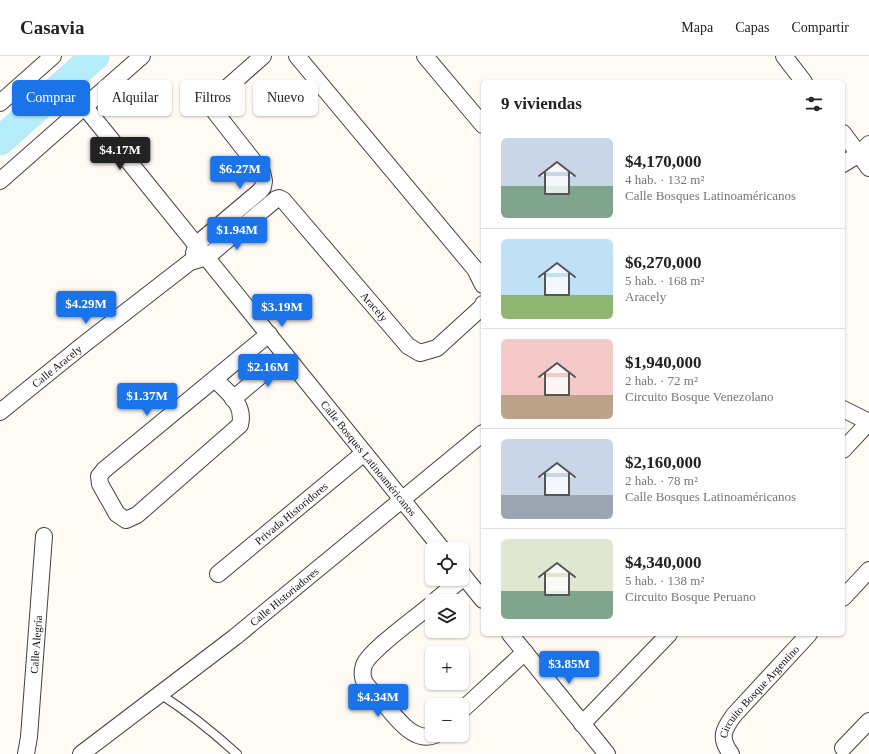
<!DOCTYPE html>
<html lang="es">
<meta charset="utf-8">
<style>
body{margin:0;font-family:"Times New Roman",serif;background:#f6f6f6;color:#222;height:100vh;display:flex;flex-direction:column;font-size:15px;white-space:nowrap}
*{box-sizing:border-box;margin:0}
p{font-size:13px;color:#767676}
.icon{flex:none;width:22px;height:22px;fill:none;stroke:currentColor;stroke-width:2;stroke-linecap:round;stroke-linejoin:round}
.map{position:relative;flex:1;overflow:hidden}
.side{position:absolute;left:481px;top:24px;width:364px;height:556px;display:flex;flex-direction:column;background:#fff;border-radius:6px;box-shadow:0 1px 3px #0004}
.side>*{flex:none}
.hud{position:absolute;left:12px;top:24px;width:380px;height:36px;display:flex;gap:8px}
.fabs{position:absolute;left:425px;top:486px;display:grid;gap:8px}
.fabs a{display:grid;place-items:center;width:44px;height:44px;border-radius:6px;background:#fff;box-shadow:0 1px 3px #0004;font-size:20px}
.price{position:absolute;translate:-50% -34px;padding:0 9px;border-radius:4px;background:#1a73e8;color:#fff;font-size:13px;line-height:26px;filter:drop-shadow(0 1px 2px #0008)}
.price::after{content:'';position:absolute;left:50%;top:24px;width:12px;height:9px;margin-left:-6px;background:inherit;clip-path:polygon(0 0,100% 0,50% 100%)}
.price.selected{background:#222;color:#fff}
ul{padding:0;list-style:none}
li{display:flex;align-items:center;gap:12px;height:100px;padding:0 20px}
li+li{border-top:1px solid #e0e0e0}
li span{display:grid;place-items:center;flex:none;width:112px;height:80px;border-radius:6px;color:#555}
li>.icon{margin-inline-start:auto}
span .icon{width:48px;height:48px;fill:#fffc;stroke-width:1}
li b{font-size:17px}
h2{display:flex;justify-content:space-between;align-items:center;height:48px;padding:0 20px;font-size:17px}
.tag{padding:0 14px;border-radius:6px;background:#fff;box-shadow:0 1px 3px #0004;font-size:14px;line-height:36px}
.tag.selected{background:#1a73e8;color:#fff}
header{display:flex;align-items:center;gap:24px;box-sizing:border-box;height:56px;padding:0 20px;background:#fff;border-bottom:1px solid #e0e0e0}
header strong{font-size:19px}
nav{display:flex;gap:22px;margin-inline-start:auto;font-size:14px}
.map>svg:first-child{display:block}
.lines{fill:none;stroke-linecap:round;stroke-linejoin:round}
.river{stroke:#b4ecfa;stroke-width:29}
.lane-casing{stroke:#434343;stroke-width:10}
.street-casing{stroke:#434343;stroke-width:18}
.lane{stroke:#fff;stroke-width:8}
.street{stroke:#fff;stroke-width:16}
.labels{text-anchor:middle;stroke-width:4;stroke-linejoin:round;paint-order:stroke}
.street-label{font-size:11px;fill:#101010;stroke:#fff}
</style>
<header>
<strong>Casavia</strong>
<nav><a>Mapa</a><a>Capas</a><a>Compartir</a></nav>
</header>
<div class="map">
<svg width="869" height="698" viewBox="0 0 869 698">
<rect width="100%" height="100%" fill="#fffaf3"/>
<g class="lines">
<!-- river -->
<polyline class="river" points="0,85 95,0"/>
<defs>
<path id="lane" d="M160,638C188,656 213,676 237,698"/>
<g id="street">
<polyline points="297,0 475,213 483,229"/>
<polyline points="425,0 483,69"/>
<polyline points="784,0 804,26"/>
<polyline points="0,47 53,0"/>
<path id="s1" d="M84,50L442,493"/>
<polyline points="843,77 869,112"/>
<polyline points="843,108 859,98 869,88"/>
<polyline points="0,125 142,0"/>
<path d="M194,197L197,188L260,135L263,131L264,125L262,116L215,56C214,48 215,43 221,37L263,0"/>
<path d="M215,323C229,338 245,348 240,369L137,459L126,464L117,458L100,428L99,420L104,414L269,278"/>
<polyline points="233,343 285,299"/>
<polyline points="843,353 869,366"/>
<path id="s2" d="M0,356L83,289L190,206L207,201L276,143L279,142L283,144L408,290L420,297L437,292L482,251L483,248"/>
<polyline points="843,394 869,366"/>
<path id="s3" d="M218,518L364,397"/>
<polyline points="462,518 483,544"/>
<polyline points="843,542 869,514"/>
<polyline points="435,545 464,521"/>
<path d="M432,548C418,560 370,594 364,609C362,615 362,621 365,627C369,633 376,639 382,645C394,659 413,688 435,679"/>
<polyline points="510,578 607,698"/>
<polyline points="462,654 525,596"/>
<polyline points="582,668 669,578"/>
<polyline points="843,692 869,665"/>
<path id="s4" d="M26,698L29,681L44,480"/>
<path id="s5" d="M81,698L235,581L483,377"/>
<path id="s6" d="M731,698C719,682 723,674 734,659L809,578"/>
</g>
</defs>
<!-- lane casing -->
<use href="#lane" class="lane-casing"/>
<!-- street casing -->
<use href="#street" class="street-casing"/>
<!-- lane -->
<use href="#lane" class="lane"/>
<!-- street -->
<use href="#street" class="street"/>
</g>
<g class="labels">
<!-- street labels -->
<g class="street-label">
<text dy="4" stroke="none"><textPath href="#s2" startOffset="498">Aracely</textPath></text>
<text dy="4" stroke="none"><textPath href="#s2" startOffset="73">Calle Aracely</textPath></text>
<text dy="4" stroke="none"><textPath href="#s1" startOffset="453">Calle Bosques Latinoaméricanos</textPath></text>
<text dy="4" stroke="none"><textPath href="#s3" startOffset="95">Privada Historidores</textPath></text>
<text dy="4" stroke="none"><textPath href="#s5" startOffset="257">Calle Historiadores</textPath></text>
<text dy="4" stroke="none"><textPath href="#s4" startOffset="110">Calle Alegría</textPath></text>
<text dy="4" stroke="none"><textPath href="#s6" startOffset="77">Circuito Bosque Argentino</textPath></text>
</g>
</g>
</svg>
<div class="fabs">
<a><svg class="icon" aria-label="locate" viewBox="0 0 24 24"><circle cx="12" cy="12" r="6"/><path d="M12 2v4M12 18v4M2 12h4M18 12h4"/></svg></a>
<a><svg class="icon" aria-label="layers" viewBox="0 0 24 24"><path d="M12 4l9 5-9 5-9-5zM3 14l9 5 9-5"/></svg></a>
<a>+</a>
<a>−</a>
</div>
<b class="price selected" style="left:120px;top:115px">$4.17M</b>
<b class="price" style="left:240px;top:134px">$6.27M</b>
<b class="price" style="left:237px;top:195px">$1.94M</b>
<b class="price" style="left:86px;top:269px">$4.29M</b>
<b class="price" style="left:282px;top:272px">$3.19M</b>
<b class="price" style="left:268px;top:332px">$2.16M</b>
<b class="price" style="left:147px;top:361px">$1.37M</b>
<b class="price" style="left:569px;top:629px">$3.85M</b>
<b class="price" style="left:378px;top:662px">$4.34M</b>
<div class="hud">
<a class="tag selected">Comprar</a>
<a class="tag">Alquilar</a>
<a class="tag">Filtros</a>
<a class="tag">Nuevo</a>
</div>
<section class="side">
<h2>9 viviendas<svg class="icon" aria-label="filters" viewBox="0 0 24 24"><path d="M4 7h16M4 17h16"/><circle cx="9" cy="7" r="2"/><circle cx="15" cy="17" r="2"/></svg></h2>
<ul>
<li><span style="background:linear-gradient(#c9d6e8 60%,#7fa58c 0)"><svg class="icon" aria-label="home" viewBox="0 0 24 24"><path d="M3 11l9-7 9 7M6 9v11h12V9"/></svg></span><div><b>$4,170,000</b><p>4 hab. · 132 m²</p><p>Calle Bosques Latinoaméricanos</p></div></li>
<li><span style="background:linear-gradient(#bfe0f5 70%,#8fb573 0)"><svg class="icon" aria-label="home" viewBox="0 0 24 24"><path d="M3 11l9-7 9 7M6 9v11h12V9"/></svg></span><div><b>$6,270,000</b><p>5 hab. · 168 m²</p><p>Aracely</p></div></li>
<li><span style="background:linear-gradient(#f6c9c9 70%,#b9a48a 0)"><svg class="icon" aria-label="home" viewBox="0 0 24 24"><path d="M3 11l9-7 9 7M6 9v11h12V9"/></svg></span><div><b>$1,940,000</b><p>2 hab. · 72 m²</p><p>Circuito Bosque Venezolano</p></div></li>
<li><span style="background:linear-gradient(#c9d6e8 70%,#9aa5b1 0)"><svg class="icon" aria-label="home" viewBox="0 0 24 24"><path d="M3 11l9-7 9 7M6 9v11h12V9"/></svg></span><div><b>$2,160,000</b><p>2 hab. · 78 m²</p><p>Calle Bosques Latinoaméricanos</p></div></li>
<li><span style="background:linear-gradient(#dfe7d0 65%,#7fa58c 0)"><svg class="icon" aria-label="home" viewBox="0 0 24 24"><path d="M3 11l9-7 9 7M6 9v11h12V9"/></svg></span><div><b>$4,340,000</b><p>5 hab. · 138 m²</p><p>Circuito Bosque Peruano</p></div></li>
</ul>
</section>
</div>
